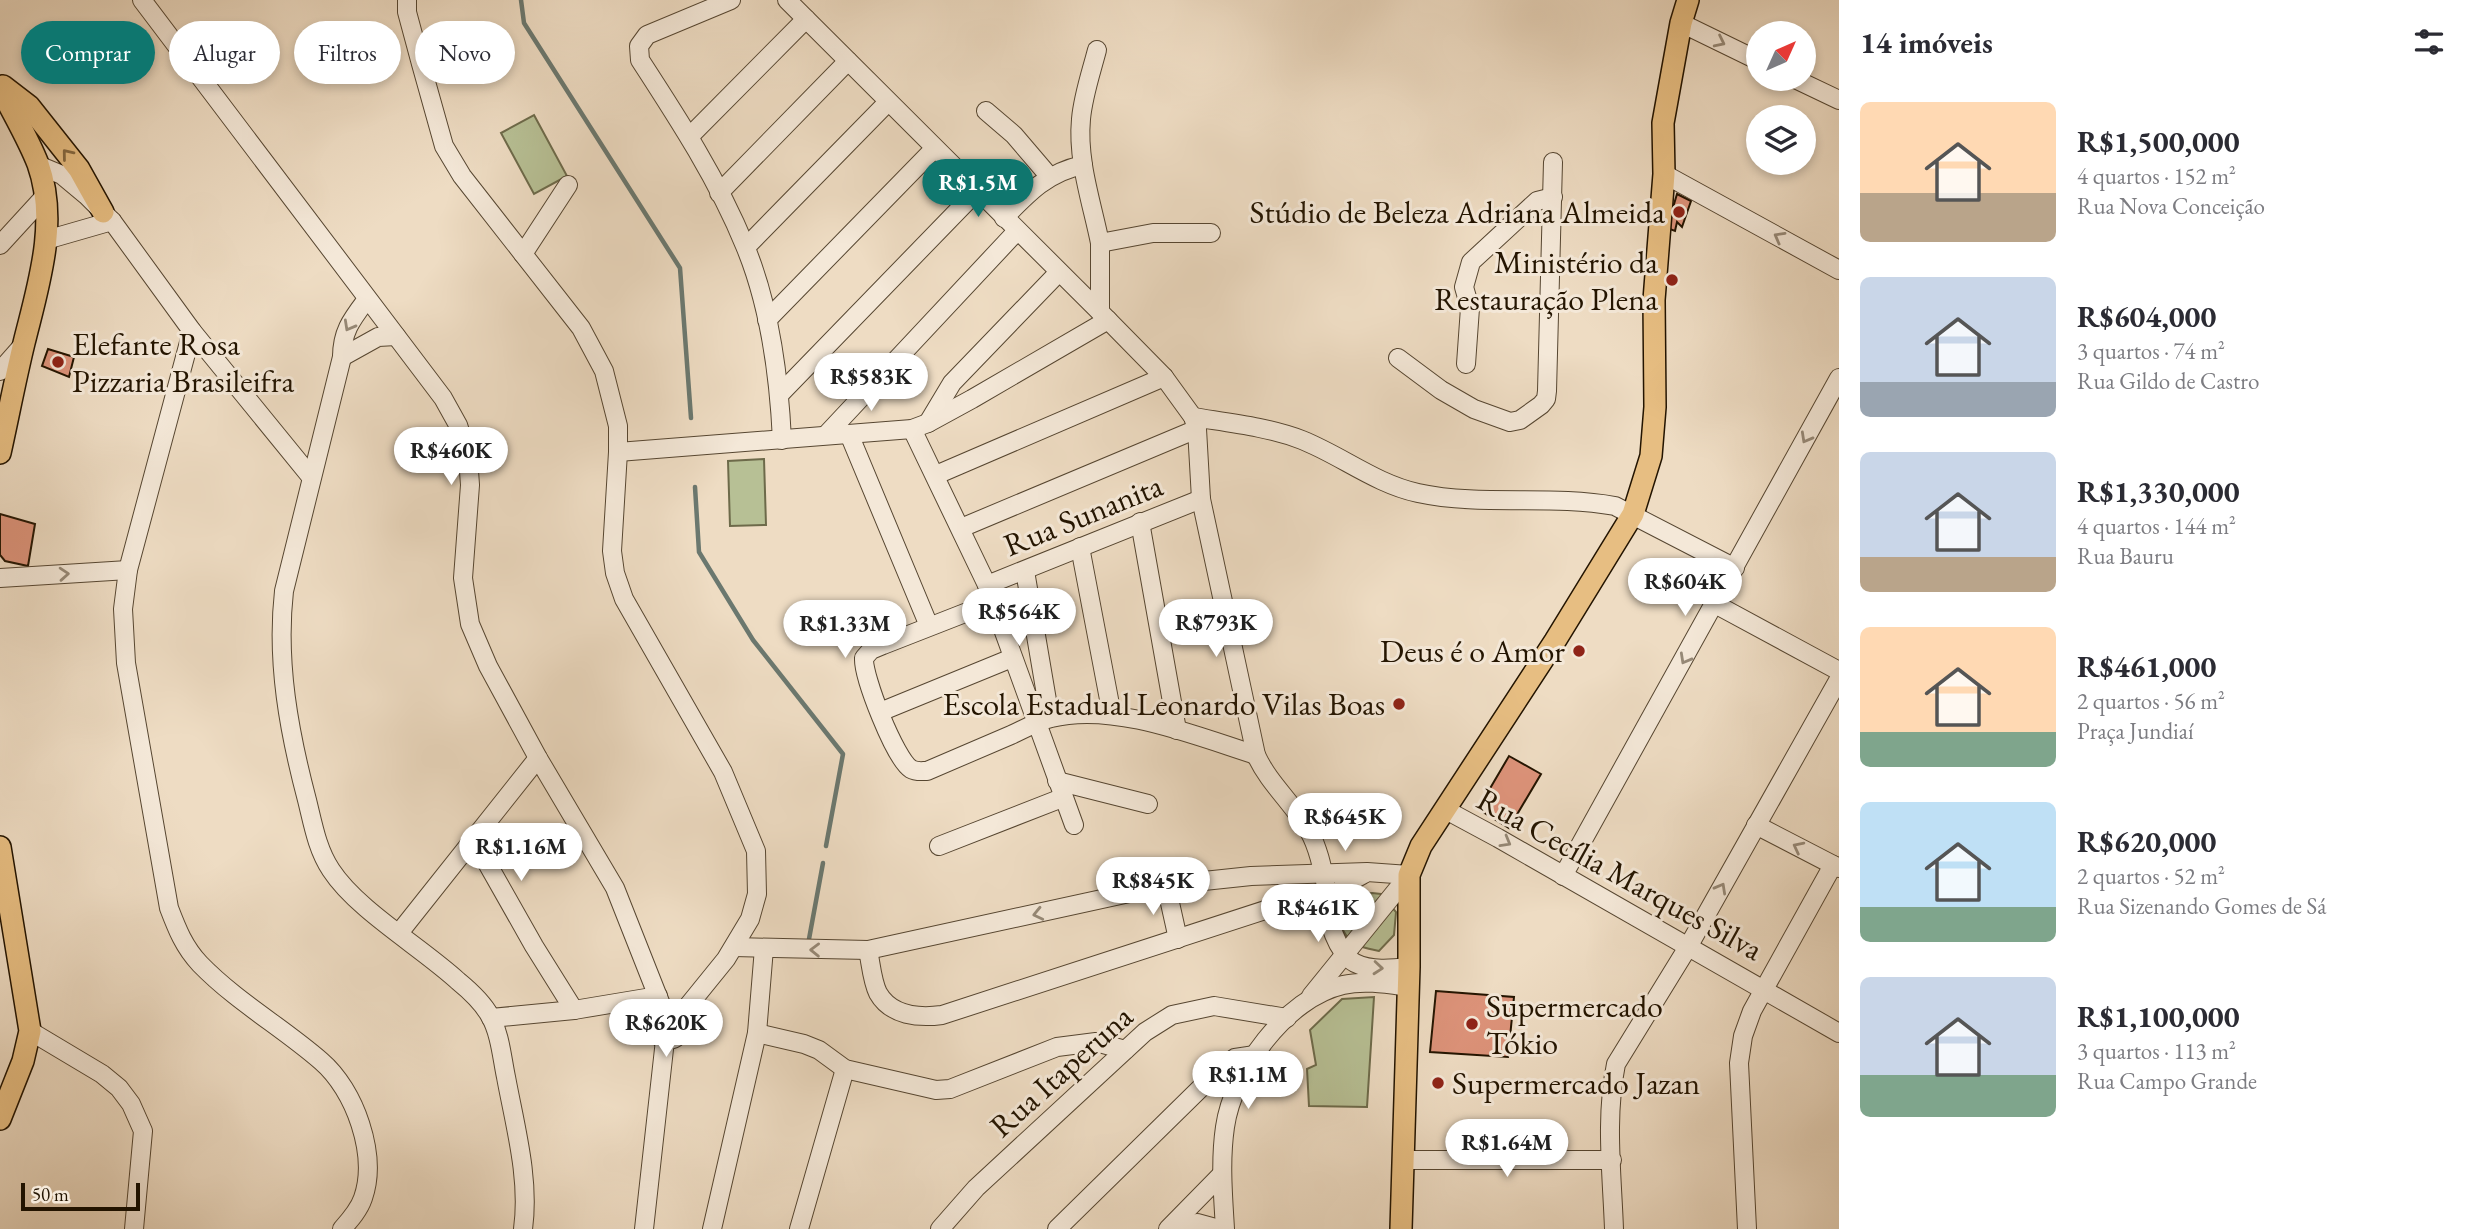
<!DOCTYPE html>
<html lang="pt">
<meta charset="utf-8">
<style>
body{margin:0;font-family:"EB Garamond",serif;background:#f2f2f3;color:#2b2b33;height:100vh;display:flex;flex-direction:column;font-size:26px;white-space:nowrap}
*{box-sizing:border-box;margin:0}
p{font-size:23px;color:#7c7c81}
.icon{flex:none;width:38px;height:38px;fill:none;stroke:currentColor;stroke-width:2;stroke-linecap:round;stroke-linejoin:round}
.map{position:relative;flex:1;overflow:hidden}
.panel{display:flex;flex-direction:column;background:#fff;width:630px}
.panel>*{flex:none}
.hud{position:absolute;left:21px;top:21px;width:665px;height:63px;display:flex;gap:14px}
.needle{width:46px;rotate:45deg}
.fabs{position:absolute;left:1746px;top:21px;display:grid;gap:14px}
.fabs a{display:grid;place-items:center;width:70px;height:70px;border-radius:50%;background:#fff;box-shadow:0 4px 10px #0003;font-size:35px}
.scale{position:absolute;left:21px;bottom:18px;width:119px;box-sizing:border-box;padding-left:7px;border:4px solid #231400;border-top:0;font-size:19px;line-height:24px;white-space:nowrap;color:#231400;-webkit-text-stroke:5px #f4e8d8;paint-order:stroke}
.price{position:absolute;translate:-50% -60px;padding:0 16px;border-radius:24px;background:#fff;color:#222;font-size:23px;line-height:46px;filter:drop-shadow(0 2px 4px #0008)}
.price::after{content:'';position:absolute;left:50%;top:42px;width:21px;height:16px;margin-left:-10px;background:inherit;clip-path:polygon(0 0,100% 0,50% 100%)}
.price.current{background:#0f766e;color:#fff}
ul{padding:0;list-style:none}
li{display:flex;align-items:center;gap:21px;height:175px;padding:0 21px}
li span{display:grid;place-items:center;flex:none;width:196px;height:140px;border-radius:10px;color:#555}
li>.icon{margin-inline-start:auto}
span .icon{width:84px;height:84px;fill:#fffc;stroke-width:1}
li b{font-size:30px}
h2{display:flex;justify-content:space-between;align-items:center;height:84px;padding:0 21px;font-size:30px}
.tag{padding:0 24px;border-radius:32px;background:#fff;box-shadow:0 4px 10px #0003;font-size:24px;line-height:63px}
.tag.current{background:#0f766e;color:#fff}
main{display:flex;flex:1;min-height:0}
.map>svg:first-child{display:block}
.green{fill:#b7c095;stroke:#6d6a4a;stroke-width:2}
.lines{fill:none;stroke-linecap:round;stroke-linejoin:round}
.stream{stroke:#6b786f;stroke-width:4.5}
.building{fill:#dd937a;stroke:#231400;stroke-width:2}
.minor-casing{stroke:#564631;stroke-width:20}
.major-casing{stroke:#231400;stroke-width:24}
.minor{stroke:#f4e8d8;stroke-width:18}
.major{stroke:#e7be82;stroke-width:21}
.oneway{stroke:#968977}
.oneway2{stroke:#856941}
.poi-dot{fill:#8f2418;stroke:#f4e8d8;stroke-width:2.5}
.labels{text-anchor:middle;stroke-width:6;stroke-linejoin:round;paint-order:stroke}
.poi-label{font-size:32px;fill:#231400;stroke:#f4e8d8;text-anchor:end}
.street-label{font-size:32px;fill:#231400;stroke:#f4e8d8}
</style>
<main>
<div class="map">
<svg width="1839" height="1229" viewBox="0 0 1839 1229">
<rect width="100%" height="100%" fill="#eedcc3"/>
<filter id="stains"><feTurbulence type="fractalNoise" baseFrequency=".00286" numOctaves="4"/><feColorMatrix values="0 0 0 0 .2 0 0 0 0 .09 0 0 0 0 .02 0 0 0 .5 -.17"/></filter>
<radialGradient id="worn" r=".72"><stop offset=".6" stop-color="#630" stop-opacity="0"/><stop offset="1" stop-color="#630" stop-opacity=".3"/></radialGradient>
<!-- green -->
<g class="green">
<polygon points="534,115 567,176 534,194 501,133"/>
<polygon points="764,459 766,525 730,526 728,461"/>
<path d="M1372,893L1381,894L1396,912L1394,935L1379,951C1351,945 1349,944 1336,917C1341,898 1354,895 1372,893Z"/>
<polygon points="1374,997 1367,1107 1309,1106 1307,1069 1316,1065 1310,1030 1342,999"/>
</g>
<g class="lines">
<!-- stream -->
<g class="stream">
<polyline points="521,0 524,23 680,268 691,418"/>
<polyline points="695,487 699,552 753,640 843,754 826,846"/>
<polyline points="809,939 823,863"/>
</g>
</g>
<!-- building -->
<g class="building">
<polygon points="1677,194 1691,201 1682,227 1677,222 1675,231 1667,228"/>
<polygon points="48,349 74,357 69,377 42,366"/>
<polygon points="0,514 35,524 28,566 5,561 0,555"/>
<polygon points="1509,756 1541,774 1509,828 1478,809"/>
<polygon points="1436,991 1514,997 1508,1057 1430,1052"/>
</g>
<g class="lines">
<defs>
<g id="minor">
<polyline points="142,0 443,398 458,425 468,457 470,485 463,578 470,624 488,666 538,758 615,888 664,1012"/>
<polyline points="407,0 407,12 421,64 444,146 462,176 581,328 604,371 618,426 618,452 612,551 615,573 624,599 723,772 756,851 757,894 750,919 726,959 679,1017"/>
<path d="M731,0L647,35L639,46L640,60C679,120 718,180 745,246C770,306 779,376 782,440"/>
<path d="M787,0L1108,320L1164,377L1193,417L1197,429L1201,499L1256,755C1269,784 1294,804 1309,831C1321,853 1324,879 1330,904"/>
<polyline points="1681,23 1759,61"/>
<path d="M1097,50C1091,73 1083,96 1081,119C1077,161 1092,203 1100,243L1153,233H1211"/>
<polyline points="1795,79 1839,100"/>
<polyline points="986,111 1014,135 1049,176"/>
<polyline points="690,136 806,19"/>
<polyline points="38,165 62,175 86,195 112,221 192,331 311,477"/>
<polyline points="1664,174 1839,270"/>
<polyline points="719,193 848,61"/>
<path d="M1004,218C1028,193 1048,172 1083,165"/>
<polyline points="46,240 112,221"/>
<polyline points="1100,243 1100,312"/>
<polyline points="0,245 44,197"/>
<polyline points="746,247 888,102"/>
<polyline points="523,254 568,185"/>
<path d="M367,299C352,319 342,331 342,357L284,591C276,662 289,732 307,800C313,824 317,849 331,870C357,910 421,947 458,981C469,990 483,1003 490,1016C500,1033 502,1058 506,1077C515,1126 530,1179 523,1229"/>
<polyline points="767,320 934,149"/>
<path d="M192,331L128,570L123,609L126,663L169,908C177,929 184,947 200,964C237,1002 282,1027 321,1061C355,1090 378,1155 363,1198C359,1210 350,1220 342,1229"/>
<polyline points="342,357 378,337 396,336"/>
<polyline points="1398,358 1441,390 1474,409 1510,422 1520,420 1541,405 1546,399 1547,391 1553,162"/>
<polyline points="1466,364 1470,308 1464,287 1471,262 1537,201 1553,197"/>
<polyline points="0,371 24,344"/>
<polyline points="779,395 977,191"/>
<path d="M1193,417C1230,423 1268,427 1302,440C1342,456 1376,484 1418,493C1483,507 1550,494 1615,506L1735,568"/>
<polyline points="928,423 952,383 1059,272"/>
<polyline points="912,429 987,585 1074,825"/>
<polyline points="849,434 929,626"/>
<polyline points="826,435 1017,231"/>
<polyline points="618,452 912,429 928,423 972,399 1108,320"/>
<polyline points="936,475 1164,377"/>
<polyline points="1140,522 1177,730"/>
<polyline points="961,528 1197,429"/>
<polyline points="1080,547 1112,715"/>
<polyline points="1025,571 1050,718"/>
<polyline points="0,578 128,570"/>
<polyline points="987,585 1201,499"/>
<path d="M993,602L883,645L871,650L864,658C863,677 895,759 911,769C916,772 921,771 927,771C955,759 983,747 1011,735C1024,729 1038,721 1051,718C1114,702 1196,736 1256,755"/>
<polyline points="1715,604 1839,671"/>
<polyline points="880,712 1012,658"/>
<polyline points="1057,781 1148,804"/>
<polyline points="1446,810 1498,838 1839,1033"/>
<polyline points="1756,825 1839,868"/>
<polyline points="474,840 534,946 574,1010"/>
<polyline points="939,846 1062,798"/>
<path d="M1364,874C1351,881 1339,887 1332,901C1323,917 1339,955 1355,963C1371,971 1391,969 1409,967"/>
<polyline points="1563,876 1839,378"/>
<polyline points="1166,885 1178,939"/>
<polyline points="399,933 538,758"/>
<polyline points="734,947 868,950 1166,885 1251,876 1367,872 1409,875"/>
<path d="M868,950C871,964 872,981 878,993C891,1016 919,1018 942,1015L1327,890"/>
<polyline points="1311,996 1409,875"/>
<circle cx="668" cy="1026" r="14"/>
<polyline points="491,1018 574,1010 658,996"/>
<polyline points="30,1031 102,1074 119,1088 131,1104 143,1131 134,1229"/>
<polyline points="757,1033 804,1044 819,1050 845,1069 936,1090 950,1089 1057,1047 1096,1042 1125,1050"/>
<polyline points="1403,1160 1612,1160"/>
<polyline points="644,1229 665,1040"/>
<polyline points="712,1229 757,1033 764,948"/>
<polyline points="799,1229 845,1069"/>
<polyline points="940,1229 976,1188 1145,1032 1172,1015 1214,1006 1287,1018"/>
<polyline points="1057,1229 1221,1068 1235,1058 1255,1055"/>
<polyline points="1168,1229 1222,1174"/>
<polyline points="1170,1229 1197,1223 1219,1229"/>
<path d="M1225,1229C1223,1195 1220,1161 1225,1127C1233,1071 1286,998 1343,985C1364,980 1387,984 1408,987"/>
<path d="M1614,1229C1612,1174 1605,1118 1616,1064L1688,947L1839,679"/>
<polyline points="1747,1229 1739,1063 1743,1036 1752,1011 1833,865"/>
</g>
<g id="major">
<polyline points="3,86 29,106 79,169 103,212"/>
<path d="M0,87C12,112 28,138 38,164C59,223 38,286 24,343C15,380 8,417 0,453"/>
<polyline points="0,847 30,1031 23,1061 0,1119"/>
<polyline points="1401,1229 1409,967 1409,875 1421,846 1555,641 1633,514 1651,456 1655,407 1654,300 1664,174 1663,123 1681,23 1688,0"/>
</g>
</defs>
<!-- minor casing -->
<use href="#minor" class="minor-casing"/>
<!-- major casing -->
<use href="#major" class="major-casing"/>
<!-- minor -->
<use href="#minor" class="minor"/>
<!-- major -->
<use href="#major" class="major"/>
</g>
<!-- one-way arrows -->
<defs><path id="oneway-chevron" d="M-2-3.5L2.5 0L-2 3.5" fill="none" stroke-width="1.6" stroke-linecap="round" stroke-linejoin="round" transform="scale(1.75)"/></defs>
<g class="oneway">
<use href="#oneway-chevron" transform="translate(1720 42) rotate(26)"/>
<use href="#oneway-chevron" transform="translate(1779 237) rotate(-151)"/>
<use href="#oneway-chevron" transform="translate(349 326) rotate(119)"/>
<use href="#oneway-chevron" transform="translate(1806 438) rotate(119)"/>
<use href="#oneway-chevron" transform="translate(64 574) rotate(-4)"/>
<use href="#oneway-chevron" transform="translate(1685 659) rotate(119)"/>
<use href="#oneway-chevron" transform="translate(1506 842) rotate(30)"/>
<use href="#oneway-chevron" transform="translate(1798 847) rotate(-153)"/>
<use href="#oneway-chevron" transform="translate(1721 888) rotate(-61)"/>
<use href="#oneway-chevron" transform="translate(1038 914) rotate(167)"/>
<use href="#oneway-chevron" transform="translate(815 950) rotate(-179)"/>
<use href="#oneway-chevron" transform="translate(1378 968) rotate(5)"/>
</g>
<use class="oneway2" href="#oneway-chevron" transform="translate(67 154) rotate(-129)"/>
<!-- markers -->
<g class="poi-dot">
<circle cx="1679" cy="212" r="7"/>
<circle cx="1672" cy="280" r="7"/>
<circle cx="58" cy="362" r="7"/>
<circle cx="1579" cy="651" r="7"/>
<circle cx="1399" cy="704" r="7"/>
<circle cx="1472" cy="1024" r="7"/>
<circle cx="1438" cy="1083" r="7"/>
</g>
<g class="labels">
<!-- poi labels -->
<g class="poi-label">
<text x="1665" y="223">Stúdio de Beleza Adriana Almeida</text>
<text x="1658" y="273">Ministério da<tspan x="1658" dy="37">Restauração Plena</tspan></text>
<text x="72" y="355" text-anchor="start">Elefante Rosa<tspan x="72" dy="37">Pizzaria Brasileifra</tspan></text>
<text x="1565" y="662">Deus é o Amor</text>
<text x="1385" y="715">Escola Estadual Leonardo Vilas Boas</text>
<text x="1486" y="1017" text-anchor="start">Supermercado<tspan x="1486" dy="37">Tókio</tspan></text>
<text x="1452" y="1094" text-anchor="start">Supermercado Jazan</text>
</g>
<!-- street labels -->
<g class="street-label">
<text transform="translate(1083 515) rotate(-22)" y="11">Rua Sunanita</text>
<text transform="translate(1620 874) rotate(29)" y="11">Rua Cecília Marques Silva</text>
<text transform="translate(1061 1071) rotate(-42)" y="11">Rua Itaperuna</text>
</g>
</g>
<rect width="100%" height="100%" filter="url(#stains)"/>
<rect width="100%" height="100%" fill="url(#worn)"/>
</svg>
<div class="fabs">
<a><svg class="needle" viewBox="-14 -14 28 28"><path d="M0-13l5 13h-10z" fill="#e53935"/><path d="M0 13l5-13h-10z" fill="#7c7c81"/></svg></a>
<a><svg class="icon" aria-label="layers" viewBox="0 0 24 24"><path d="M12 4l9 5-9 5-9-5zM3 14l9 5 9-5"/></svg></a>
</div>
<div class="scale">50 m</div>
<b class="price current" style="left:978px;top:219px">R$1.5M</b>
<b class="price" style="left:871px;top:413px">R$583K</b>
<b class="price" style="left:451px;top:487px">R$460K</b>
<b class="price" style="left:1685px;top:618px">R$604K</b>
<b class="price" style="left:1019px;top:648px">R$564K</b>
<b class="price" style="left:1216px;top:659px">R$793K</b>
<b class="price" style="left:845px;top:660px">R$1.33M</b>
<b class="price" style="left:1345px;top:853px">R$645K</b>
<b class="price" style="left:521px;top:883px">R$1.16M</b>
<b class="price" style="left:1153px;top:917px">R$845K</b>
<b class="price" style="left:1318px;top:944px">R$461K</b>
<b class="price" style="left:666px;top:1059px">R$620K</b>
<b class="price" style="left:1248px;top:1111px">R$1.1M</b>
<b class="price" style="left:1507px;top:1179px">R$1.64M</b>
<div class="hud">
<a class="tag current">Comprar</a>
<a class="tag">Alugar</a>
<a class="tag">Filtros</a>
<a class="tag">Novo</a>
</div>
</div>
<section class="panel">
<h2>14 imóveis<svg class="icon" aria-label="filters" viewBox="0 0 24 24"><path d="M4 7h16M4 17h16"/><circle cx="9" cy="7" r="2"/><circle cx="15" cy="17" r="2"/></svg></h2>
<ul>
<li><span style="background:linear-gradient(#ffd9b3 65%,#b9a48a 0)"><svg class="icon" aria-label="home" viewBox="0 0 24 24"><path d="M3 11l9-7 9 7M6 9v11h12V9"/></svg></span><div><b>R$1,500,000</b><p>4 quartos · 152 m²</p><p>Rua Nova Conceição</p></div></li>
<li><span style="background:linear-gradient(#c9d6e8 75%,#9aa5b1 0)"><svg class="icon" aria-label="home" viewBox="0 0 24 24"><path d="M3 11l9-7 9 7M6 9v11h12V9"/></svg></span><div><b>R$604,000</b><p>3 quartos · 74 m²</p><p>Rua Gildo de Castro</p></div></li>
<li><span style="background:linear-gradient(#c9d6e8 75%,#b9a48a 0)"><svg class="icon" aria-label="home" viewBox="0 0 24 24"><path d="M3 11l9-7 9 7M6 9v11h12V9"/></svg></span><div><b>R$1,330,000</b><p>4 quartos · 144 m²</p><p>Rua Bauru</p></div></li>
<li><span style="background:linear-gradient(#ffd9b3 75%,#7fa58c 0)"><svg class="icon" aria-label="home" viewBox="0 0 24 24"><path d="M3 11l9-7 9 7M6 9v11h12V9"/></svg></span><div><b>R$461,000</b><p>2 quartos · 56 m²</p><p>Praça Jundiaí</p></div></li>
<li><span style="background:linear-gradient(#bfe0f5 75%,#7fa58c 0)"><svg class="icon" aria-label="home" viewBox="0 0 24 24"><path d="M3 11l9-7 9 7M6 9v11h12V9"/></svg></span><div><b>R$620,000</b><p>2 quartos · 52 m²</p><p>Rua Sizenando Gomes de Sá</p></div></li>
<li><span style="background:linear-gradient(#c9d6e8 70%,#7fa58c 0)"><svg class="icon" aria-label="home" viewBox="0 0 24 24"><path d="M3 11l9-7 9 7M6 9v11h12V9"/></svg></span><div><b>R$1,100,000</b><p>3 quartos · 113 m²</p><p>Rua Campo Grande</p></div></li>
</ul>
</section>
</main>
